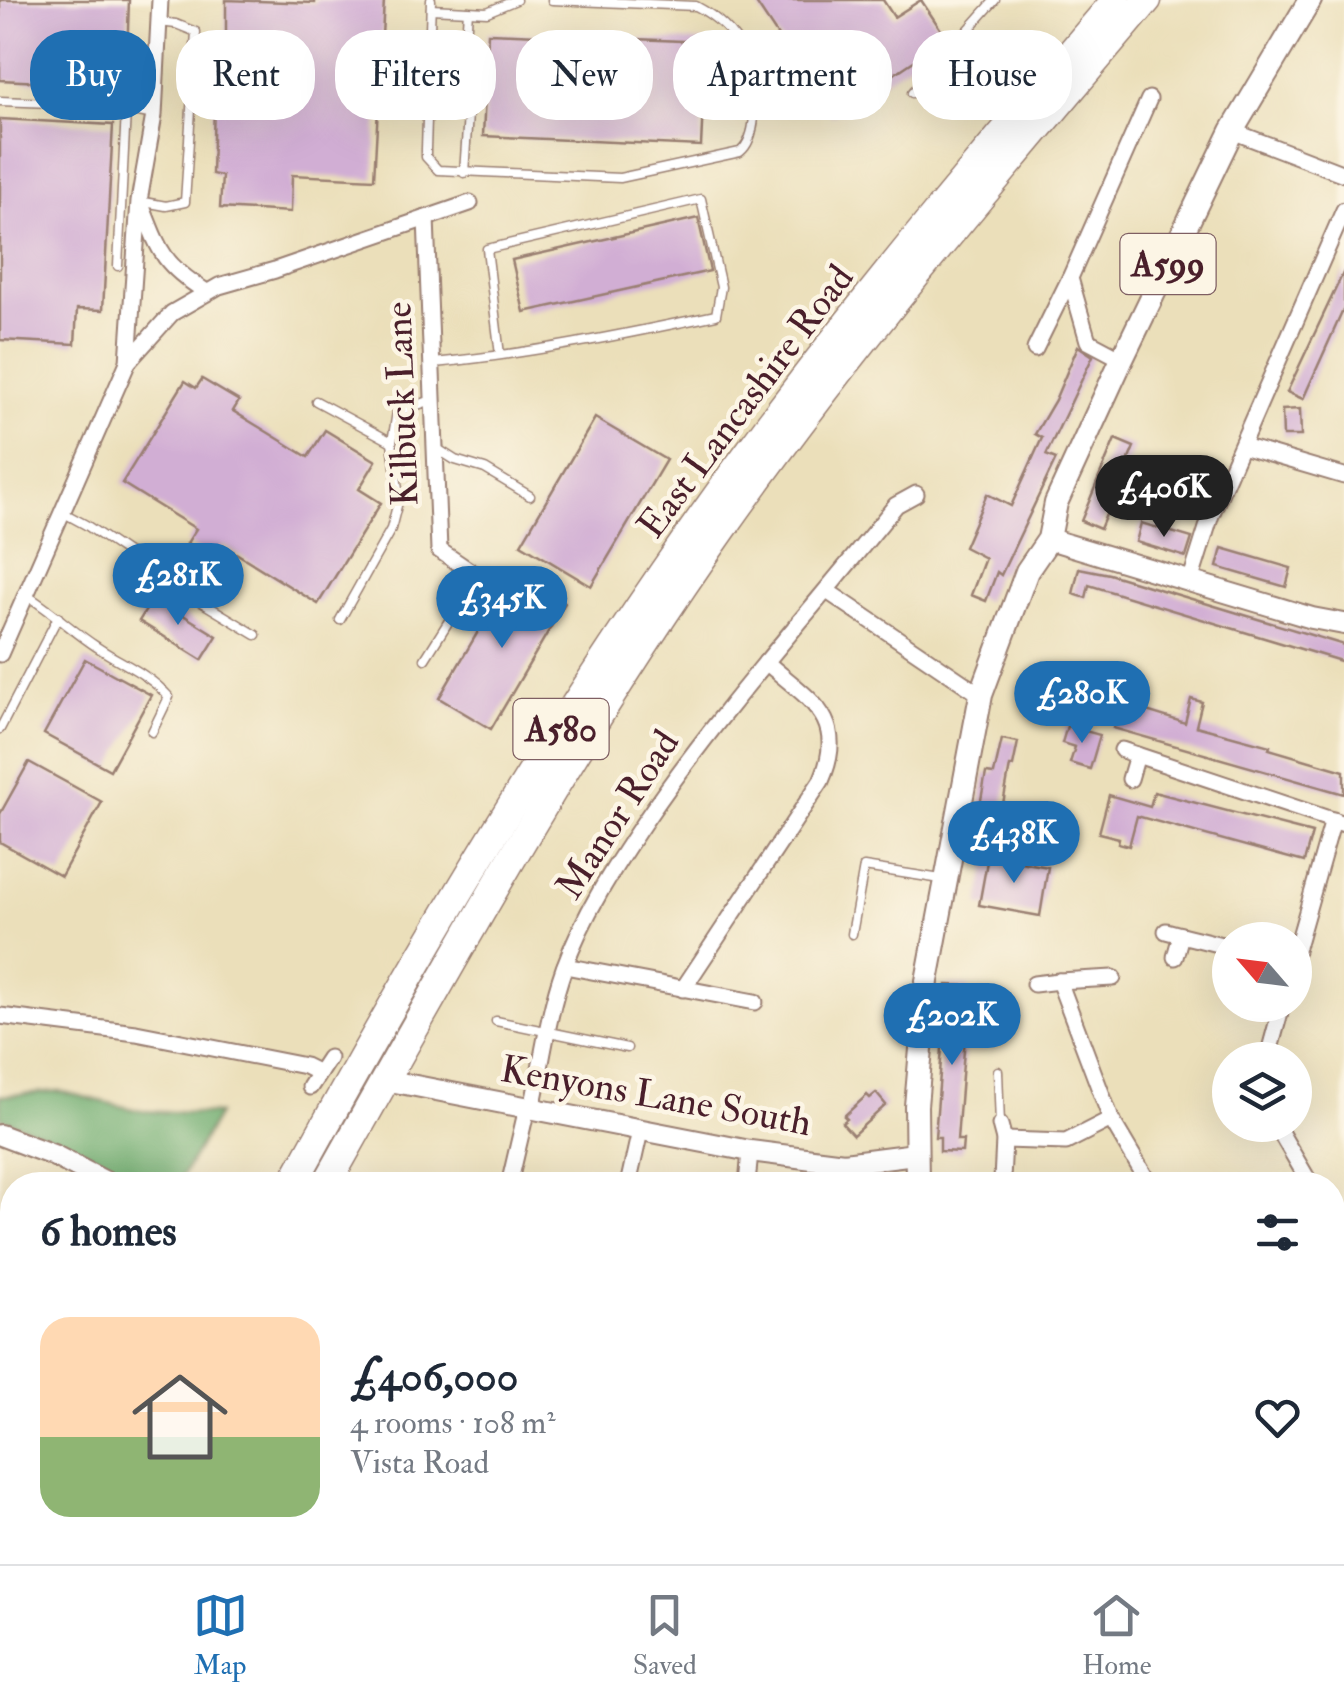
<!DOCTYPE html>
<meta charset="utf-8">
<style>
body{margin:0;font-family:"IM FELL Double Pica",serif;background:#f2f2f3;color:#1f2937;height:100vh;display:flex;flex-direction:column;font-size:38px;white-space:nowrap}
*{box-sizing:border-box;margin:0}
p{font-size:32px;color:#747a83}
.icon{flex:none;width:55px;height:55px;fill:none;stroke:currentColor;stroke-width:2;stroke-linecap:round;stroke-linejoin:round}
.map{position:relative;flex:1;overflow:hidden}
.details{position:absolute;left:0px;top:1172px;width:1345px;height:392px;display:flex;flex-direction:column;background:#fff;border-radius:40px 40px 0 0;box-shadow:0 10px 40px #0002}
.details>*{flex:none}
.banner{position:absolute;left:30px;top:30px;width:1285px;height:90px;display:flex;gap:20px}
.needle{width:65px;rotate:298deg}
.controls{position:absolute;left:1212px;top:922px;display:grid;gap:20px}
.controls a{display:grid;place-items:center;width:100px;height:100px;border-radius:50%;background:#fff;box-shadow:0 10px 40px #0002;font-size:50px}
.price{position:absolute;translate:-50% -85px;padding:0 22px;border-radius:35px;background:#1f6fb2;color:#fff;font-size:32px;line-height:65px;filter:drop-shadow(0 2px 5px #0008)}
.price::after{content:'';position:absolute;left:50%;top:60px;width:30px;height:22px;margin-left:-15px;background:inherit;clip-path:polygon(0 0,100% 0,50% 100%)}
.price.on{background:#222;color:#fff}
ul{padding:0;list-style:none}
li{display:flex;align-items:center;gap:30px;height:250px;padding:0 40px}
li+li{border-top:2px solid #e0e1e3}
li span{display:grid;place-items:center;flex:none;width:280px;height:200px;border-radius:30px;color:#555}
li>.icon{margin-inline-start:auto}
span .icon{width:120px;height:120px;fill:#fffc;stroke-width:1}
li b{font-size:42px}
h2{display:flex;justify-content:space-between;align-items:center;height:120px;padding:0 40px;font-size:42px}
.tag{padding:0 35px;border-radius:40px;background:#fff;box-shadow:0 10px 40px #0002;font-size:35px;line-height:90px}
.tag.on{background:#1f6fb2;color:#fff}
.dock{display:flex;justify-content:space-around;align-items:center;height:140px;border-top:2px solid #e0e1e3;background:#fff;font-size:28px;color:#747a83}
.dock a{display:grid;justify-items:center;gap:5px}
.dock .on{color:#1f6fb2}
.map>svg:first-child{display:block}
.forest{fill:#6eac6e;stroke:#5c664c;stroke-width:2.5}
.building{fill:#d1aed4}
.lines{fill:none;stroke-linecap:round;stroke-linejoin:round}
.lane-casing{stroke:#9a7f72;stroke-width:11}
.street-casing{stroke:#9a7f72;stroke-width:19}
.secondary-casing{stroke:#9a7f72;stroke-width:24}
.primary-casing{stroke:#9a7f72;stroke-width:26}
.highway-casing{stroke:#9a7f72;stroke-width:31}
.lane{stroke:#fff;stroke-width:8}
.street{stroke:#fff;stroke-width:15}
.secondary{stroke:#fff;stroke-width:20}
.primary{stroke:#fff;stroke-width:22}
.highway{stroke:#fff;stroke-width:28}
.labels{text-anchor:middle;stroke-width:9;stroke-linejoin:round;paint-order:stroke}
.shield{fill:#fcf5e5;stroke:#7f5f63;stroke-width:2.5}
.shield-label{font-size:35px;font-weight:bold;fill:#4a1f2b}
.street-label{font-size:38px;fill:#4a1f2b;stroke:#fcf5e5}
</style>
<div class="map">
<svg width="1344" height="1564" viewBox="0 0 1344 1564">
<rect width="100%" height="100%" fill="#fcf5e5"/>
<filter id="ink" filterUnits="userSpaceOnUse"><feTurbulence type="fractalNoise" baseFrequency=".01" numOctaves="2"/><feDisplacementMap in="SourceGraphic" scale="20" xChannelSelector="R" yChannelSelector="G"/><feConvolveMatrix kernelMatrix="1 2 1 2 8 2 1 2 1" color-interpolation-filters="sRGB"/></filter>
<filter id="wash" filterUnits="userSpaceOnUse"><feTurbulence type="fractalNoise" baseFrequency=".0048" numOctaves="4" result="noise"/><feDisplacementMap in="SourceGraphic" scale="40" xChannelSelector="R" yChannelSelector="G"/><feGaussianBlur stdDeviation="2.25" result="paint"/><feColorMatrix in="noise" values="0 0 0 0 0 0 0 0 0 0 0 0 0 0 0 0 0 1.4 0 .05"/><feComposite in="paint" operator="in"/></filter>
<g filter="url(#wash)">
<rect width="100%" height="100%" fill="#ebdfba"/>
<!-- forest -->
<polygon class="forest" points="59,1091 141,1111 218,1114 177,1185 149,1185 74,1145 0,1118 0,1096"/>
<g id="blocks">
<!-- building -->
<g class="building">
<polygon points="0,0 129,0 126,86 0,80"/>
<polygon points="226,0 315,3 315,0 384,0 374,179 292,175 291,212 220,208 222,176 212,174 215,69 226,71"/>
<polygon points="754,0 883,0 894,17 921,0 947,39 831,116"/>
<polygon points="488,33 706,42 701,146 483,136"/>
<polygon points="0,119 113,125 103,310 77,309 75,344 0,340"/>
<polygon points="698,218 710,271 524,312 512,260"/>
<polygon points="1344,271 1344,308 1303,399 1287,392"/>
<polygon points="1078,346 1093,356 1046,455 1056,459 1001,575 997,572 986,601 971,595 985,558 964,547 987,494 1011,506 1042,438 1035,434 1055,400"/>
<polygon points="202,379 239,401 233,411 308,457 325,430 376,461 359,489 381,503 318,604 223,545 214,560 187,543 196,529 122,483 185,381 196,388"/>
<polygon points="1300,409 1301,436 1283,436 1282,410"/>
<polygon points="595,418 666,460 591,586 521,544"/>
<polygon points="1115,439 1134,447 1100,529 1081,521"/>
<polygon points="1141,523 1192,538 1186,557 1136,542"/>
<polygon points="1222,548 1291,568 1286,587 1217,567"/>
<polygon points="1079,568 1109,574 1344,645 1344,662 1089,585 1086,598 1073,594"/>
<polygon points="513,572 565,603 491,729 439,698"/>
<polygon points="154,597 217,636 202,660 139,621"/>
<polygon points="85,659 151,695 110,770 44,734"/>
<polygon points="1191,699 1202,702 1196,726 1270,746 1269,749 1344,771 1344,794 1113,728 1121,703 1185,723"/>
<polygon points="1067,726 1100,735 1090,769 1070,763 1075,747 1062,743"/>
<polygon points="1002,739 1018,742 1013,766 1010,766 994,852 972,848 986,773 994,774"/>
<polygon points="29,762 102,802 61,876 0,842 0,814"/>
<polygon points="1154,792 1312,833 1304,862 1137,816 1129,846 1118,843 1119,838 1099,833 1109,795 1150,807"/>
<polygon points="988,856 1048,867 1040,916 979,905"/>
<polygon points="947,985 969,986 957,1140 963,1140 962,1152 940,1151 940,1137 935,1137"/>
<polygon points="876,1093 886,1105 853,1135 842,1123 847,1119 844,1116 867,1095 870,1098"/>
<polygon points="0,1244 12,1251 12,1298 0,1321"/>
<polygon points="12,1421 12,1512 0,1506 0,1444"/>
</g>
</g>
</g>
<g filter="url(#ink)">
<use href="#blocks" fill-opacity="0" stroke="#9a7f72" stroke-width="2.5"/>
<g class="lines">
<defs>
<g id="lane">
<path d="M431,0L426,149V157L438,170L620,178L740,152C750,144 753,129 754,117C759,69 740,29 696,6L552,0"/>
<polyline points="431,9 487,12 516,0"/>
<polyline points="912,93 995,0"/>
<polyline points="0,101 102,105 154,115"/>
<polyline points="464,173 471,70 465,51 468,11"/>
<polyline points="139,201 166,206 185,202 196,32 176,24 159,22"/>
<polyline points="118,266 126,111"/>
<path d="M434,363C529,354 622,335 716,315L721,287L701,199L487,249L500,355"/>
<polyline points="316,401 392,442"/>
<polyline points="436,448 455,460 485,469 530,496"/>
<polyline points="62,512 86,525 183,591 256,635"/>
<path d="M26,595C51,610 72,631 97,647C122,664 148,673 169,697L152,732"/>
<polyline points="340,620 391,529 399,498 392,442 397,412 435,399"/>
<polyline points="425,659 467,592 470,571"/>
<polyline points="0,729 58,617"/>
<polyline points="852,934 864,867 941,879"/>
<polyline points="496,1021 627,1048"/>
<polyline points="998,1071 1000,1125"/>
<polyline points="0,1235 12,1242"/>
</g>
<g id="street">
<polyline points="1232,131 1344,174"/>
<path d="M141,204C159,250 162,264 205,291"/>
<polyline points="426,218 439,550 470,571"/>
<polyline points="1070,278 1149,99"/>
<polyline points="1035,349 1070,278 1088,341 1122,359"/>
<polyline points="128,362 139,201 154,115 160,0"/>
<polyline points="1242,446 1344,476"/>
<polyline points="1190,582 1211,515 1344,210"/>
<polyline points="827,591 981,695"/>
<polyline points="0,654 128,362 172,313 219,286 275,270 470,203"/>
<polyline points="1122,750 1344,824"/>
<polyline points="1130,779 1137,755"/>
<polyline points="1166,931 1181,935 1175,957"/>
<polyline points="1181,935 1230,947"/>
<polyline points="1295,954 1333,820"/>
<polyline points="565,966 755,1002"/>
<polyline points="1113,978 1059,981 1111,1119 1150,1185"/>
<polyline points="1034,984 1059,981"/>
<path d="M683,989L821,781C849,718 809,700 766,662"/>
<polyline points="0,1016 136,1033 305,1066 319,1073"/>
<polyline points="1267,1060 1282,1005"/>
<polyline points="310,1087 329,1058"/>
<path d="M532,1109C542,1062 548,1013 564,968C583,915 614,867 645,821C721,709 812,610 896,505L916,494"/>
<polyline points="1000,1125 1004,1140 1002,1180"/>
<polyline points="1276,1125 1311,1185"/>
<polyline points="1004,1140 1066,1142 1111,1119"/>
<polyline points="509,1185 527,1108"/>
<polyline points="628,1185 640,1131"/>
<polyline points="747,1185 750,1151"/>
<polyline points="1332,1222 1344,1241"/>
<polyline points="1332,1259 1344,1252"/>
<polyline points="0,1380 12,1363"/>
<polyline points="1332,1472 1344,1472"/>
<polyline points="513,1552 513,1564"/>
<polyline points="641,1552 641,1564"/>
<polyline points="769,1552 769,1564"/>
<polyline points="188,1564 195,1552"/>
<polyline points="341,1564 347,1552"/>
<polyline points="1111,1564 1113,1552"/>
<polyline points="1248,1564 1250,1552"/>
</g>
<g id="secondary">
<polyline points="1049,539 1312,618 1344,624"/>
<polyline points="385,1080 750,1151 844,1163 915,1154"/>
<polyline points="0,1135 53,1155 111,1185"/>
</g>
<g id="primary">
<polyline points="917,1185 916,1106 927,981 981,695 1027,571 1049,539 1056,503 1122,359 1232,131 1310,0"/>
<polyline points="914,1552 914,1564"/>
</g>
<g id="highway">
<path d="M292,1185C435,924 588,667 766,429C877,281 996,140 1116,0"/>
<path d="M326,1185C451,963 574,739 721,531C852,345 1000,173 1147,0"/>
<polyline points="85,1564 91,1552"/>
<polyline points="113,1564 119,1552"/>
</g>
</defs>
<!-- lane casing -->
<use href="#lane" class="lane-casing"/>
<!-- street casing -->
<use href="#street" class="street-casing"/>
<!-- secondary casing -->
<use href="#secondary" class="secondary-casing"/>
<!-- primary casing -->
<use href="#primary" class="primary-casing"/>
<!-- highway casing -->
<use href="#highway" class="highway-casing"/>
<!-- lane -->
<use href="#lane" class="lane"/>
<!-- street -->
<use href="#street" class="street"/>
<!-- secondary -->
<use href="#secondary" class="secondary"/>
<!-- primary -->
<use href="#primary" class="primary"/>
<!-- highway -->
<use href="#highway" class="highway"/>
</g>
</g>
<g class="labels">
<!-- shield labels -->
<g class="shield">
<rect x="1120.5" y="234" width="95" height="60" rx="8"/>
<rect x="513.5" y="699" width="95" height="60" rx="8"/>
</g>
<g class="shield-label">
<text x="1168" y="276">A599</text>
<text x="561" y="741">A580</text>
</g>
<!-- street labels -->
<g class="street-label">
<text transform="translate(745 401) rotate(-53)" y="13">East Lancashire Road</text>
<text transform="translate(401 404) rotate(-92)" y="13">Kilbuck Lane</text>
<text transform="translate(617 814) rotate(-57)" y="13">Manor Road</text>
<text transform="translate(656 1095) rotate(10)" y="13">Kenyons Lane South</text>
</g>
</g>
</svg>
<div class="controls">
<a><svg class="needle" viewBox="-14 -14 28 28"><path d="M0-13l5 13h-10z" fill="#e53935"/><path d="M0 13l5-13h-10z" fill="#747a83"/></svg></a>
<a><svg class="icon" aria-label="layers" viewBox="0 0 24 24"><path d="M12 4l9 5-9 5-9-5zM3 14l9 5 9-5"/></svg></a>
</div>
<b class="price on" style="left:1164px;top:540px">£406K</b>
<b class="price" style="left:178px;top:628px">£281K</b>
<b class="price" style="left:502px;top:651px">£345K</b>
<b class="price" style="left:1082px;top:746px">£280K</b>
<b class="price" style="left:1014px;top:886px">£438K</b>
<b class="price" style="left:952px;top:1068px">£202K</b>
<div class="banner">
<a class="tag on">Buy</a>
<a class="tag">Rent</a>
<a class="tag">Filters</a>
<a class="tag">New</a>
<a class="tag">Apartment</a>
<a class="tag">House</a>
</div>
<section class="details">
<h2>6 homes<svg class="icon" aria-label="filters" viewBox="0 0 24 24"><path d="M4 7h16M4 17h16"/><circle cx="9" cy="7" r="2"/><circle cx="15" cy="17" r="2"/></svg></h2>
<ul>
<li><span style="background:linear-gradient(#ffd9b3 60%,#8fb573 0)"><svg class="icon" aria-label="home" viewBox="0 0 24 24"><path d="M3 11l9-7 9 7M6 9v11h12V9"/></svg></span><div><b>£406,000</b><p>4 rooms · 108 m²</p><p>Vista Road</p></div><svg class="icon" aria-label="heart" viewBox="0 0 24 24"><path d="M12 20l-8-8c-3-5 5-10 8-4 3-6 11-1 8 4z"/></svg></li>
</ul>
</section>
</div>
<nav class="dock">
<a class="on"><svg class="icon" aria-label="map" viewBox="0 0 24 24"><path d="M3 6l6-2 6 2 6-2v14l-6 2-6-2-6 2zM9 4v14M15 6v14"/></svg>Map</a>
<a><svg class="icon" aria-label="saved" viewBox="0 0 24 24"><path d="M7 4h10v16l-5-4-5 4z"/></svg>Saved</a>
<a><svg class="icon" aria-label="home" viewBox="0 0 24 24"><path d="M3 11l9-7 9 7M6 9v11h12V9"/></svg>Home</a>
</nav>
